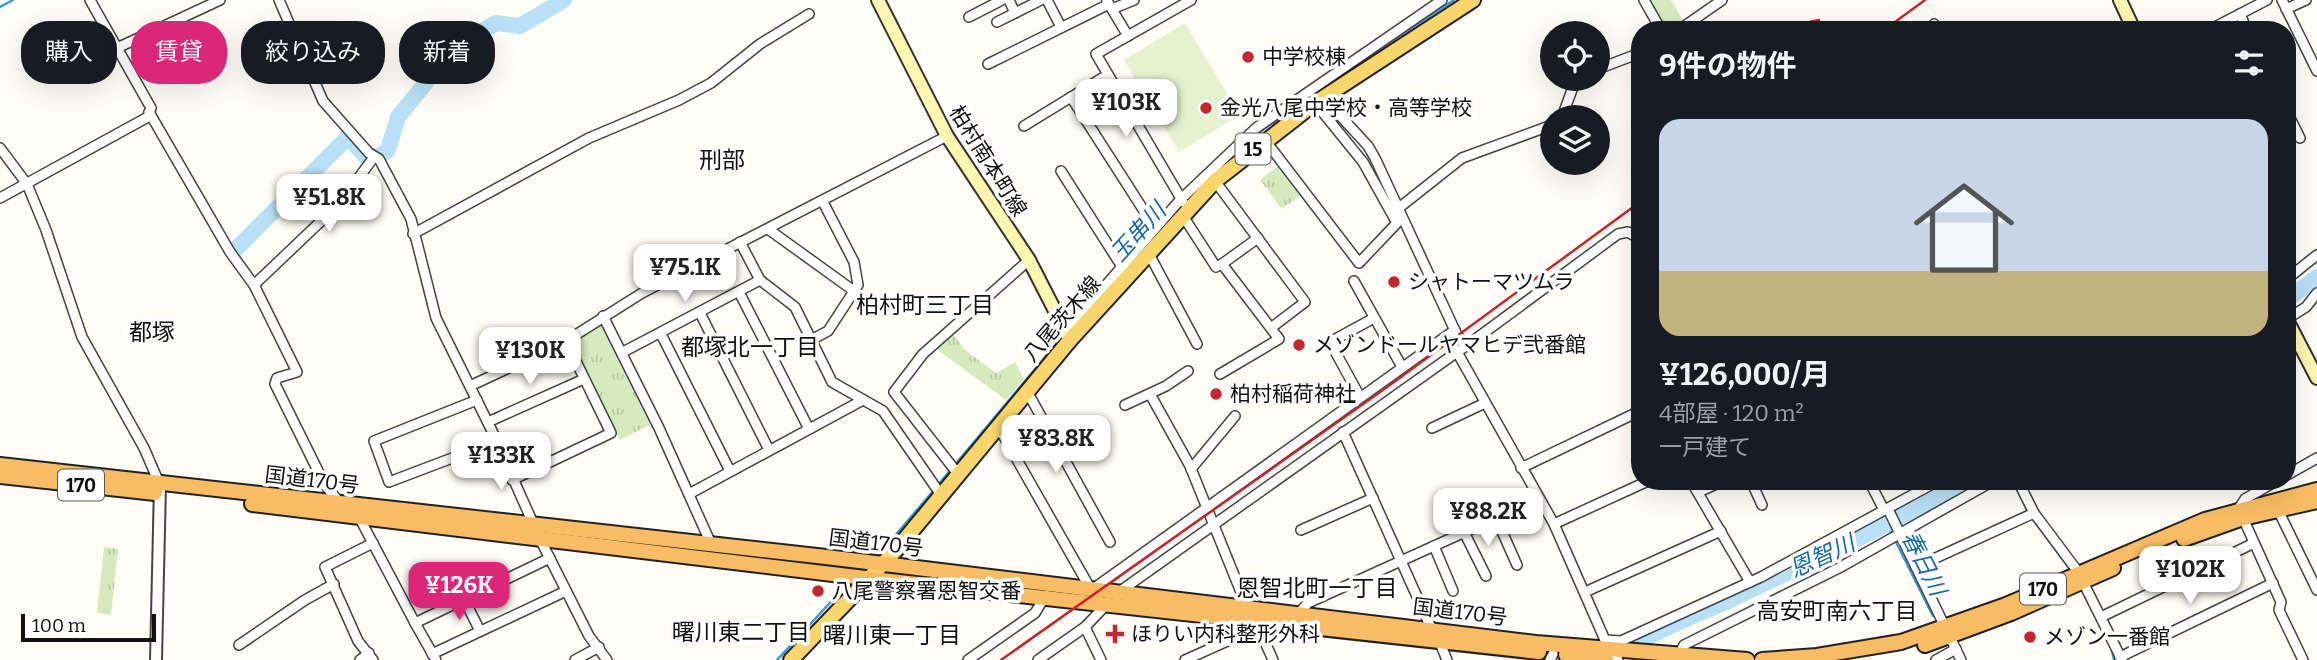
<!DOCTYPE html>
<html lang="ja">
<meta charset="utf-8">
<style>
body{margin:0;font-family:Bitter,"Noto Sans JP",serif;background:#242831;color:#f1f3f6;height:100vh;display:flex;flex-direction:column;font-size:26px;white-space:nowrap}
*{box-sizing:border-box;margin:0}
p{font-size:23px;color:#9ea1a6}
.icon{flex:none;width:38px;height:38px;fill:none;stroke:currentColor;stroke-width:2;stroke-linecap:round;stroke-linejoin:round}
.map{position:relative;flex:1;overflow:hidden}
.panel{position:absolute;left:1631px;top:21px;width:665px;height:469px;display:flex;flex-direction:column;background:#171b24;border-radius:28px;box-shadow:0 7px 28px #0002}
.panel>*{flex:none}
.banner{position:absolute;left:21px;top:21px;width:665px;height:63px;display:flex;gap:14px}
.tools{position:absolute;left:1540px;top:21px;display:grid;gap:14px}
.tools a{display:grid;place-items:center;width:70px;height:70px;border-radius:50%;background:#171b24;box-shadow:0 7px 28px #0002;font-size:35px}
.scale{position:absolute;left:21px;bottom:18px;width:135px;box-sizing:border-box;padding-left:7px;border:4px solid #111;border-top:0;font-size:19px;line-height:24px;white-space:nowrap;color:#111;-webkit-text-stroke:5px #fff;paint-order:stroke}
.price{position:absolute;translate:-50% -60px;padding:0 16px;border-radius:14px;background:#fff;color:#222;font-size:23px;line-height:46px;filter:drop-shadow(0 2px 4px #0008)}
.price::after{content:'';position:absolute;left:50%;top:42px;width:21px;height:16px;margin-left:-10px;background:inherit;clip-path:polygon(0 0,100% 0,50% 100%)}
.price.on{background:#db2777;color:#fff}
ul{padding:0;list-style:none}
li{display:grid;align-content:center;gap:14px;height:371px;padding:0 28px}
li span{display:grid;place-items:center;height:217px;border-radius:21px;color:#555}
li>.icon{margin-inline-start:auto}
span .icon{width:126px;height:126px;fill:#fffc;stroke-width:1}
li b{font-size:30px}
h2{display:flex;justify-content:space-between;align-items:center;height:84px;padding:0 28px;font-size:30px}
.tag{padding:0 24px;border-radius:28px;background:#171b24;box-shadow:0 7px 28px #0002;font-size:24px;line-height:63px}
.tag.on{background:#db2777;color:#fff}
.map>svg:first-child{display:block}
.grass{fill:url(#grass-tufts)}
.pitch{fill:#e6f2cf}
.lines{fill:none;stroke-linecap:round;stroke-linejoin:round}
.stream{stroke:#3f96cf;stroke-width:2.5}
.river{stroke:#b9e0f7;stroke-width:16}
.minor-casing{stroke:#444;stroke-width:12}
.tertiary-casing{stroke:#444;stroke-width:14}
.secondary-casing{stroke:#333;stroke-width:16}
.primary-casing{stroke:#222;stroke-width:18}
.trunk-casing{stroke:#222;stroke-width:18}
.minor{stroke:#fff;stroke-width:9}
.tertiary{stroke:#fff;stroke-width:10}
.secondary{stroke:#fff6b0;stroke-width:12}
.primary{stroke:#f9d66b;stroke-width:14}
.trunk{stroke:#f7bc64;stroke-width:14}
.rail{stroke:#c4262e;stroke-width:2.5}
.poi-dot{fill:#c4262e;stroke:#fff;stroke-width:2.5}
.labels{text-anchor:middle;stroke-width:7;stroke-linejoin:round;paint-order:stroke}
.shield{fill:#fff;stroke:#585858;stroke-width:2}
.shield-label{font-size:19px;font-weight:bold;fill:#111}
.poi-label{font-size:21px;fill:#111;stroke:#fff;text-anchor:start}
.street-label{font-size:21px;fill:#111;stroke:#fff}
.neighbourhood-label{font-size:23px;fill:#111;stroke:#fff}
.water-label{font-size:23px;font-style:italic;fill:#1768a6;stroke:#fff}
</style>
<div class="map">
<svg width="2317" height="660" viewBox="0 0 2317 660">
<defs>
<pattern id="grass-tufts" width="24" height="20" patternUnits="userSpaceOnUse" patternTransform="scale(1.75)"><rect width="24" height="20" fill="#d5ebbd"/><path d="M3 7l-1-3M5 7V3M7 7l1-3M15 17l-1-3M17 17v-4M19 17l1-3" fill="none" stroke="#b6c8a1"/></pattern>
</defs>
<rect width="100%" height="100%" fill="#fffdf5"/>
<!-- grass -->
<g class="grass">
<polygon points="1649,0 1671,0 1685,24 1675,30 1665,30"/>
<polygon points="1280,164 1302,194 1282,209 1260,180"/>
<polygon points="594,325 603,327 651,424 620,440 570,346 571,340"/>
<polygon points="952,332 965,350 996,373 1015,362 1024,379 1006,400 935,348"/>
<polygon points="104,547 118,549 111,615 97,613"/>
</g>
<!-- pitch -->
<polygon class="pitch" points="1185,23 1240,115 1179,152 1124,60"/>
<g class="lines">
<!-- stream -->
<g class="stream">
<polyline points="0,7 13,0"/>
<polyline points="1376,51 1454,0"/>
<polyline points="1253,137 1307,98"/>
<polyline points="1156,234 1197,190"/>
<polyline points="2013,481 2028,512"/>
<polyline points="938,485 1062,337"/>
<polyline points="2032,518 2069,568"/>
<polyline points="1887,525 1892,534"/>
<polyline points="893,538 934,490"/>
<polyline points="1895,540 1933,616"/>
<polyline points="2087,601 2100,625"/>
<polyline points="2112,650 2114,660"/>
<polyline points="777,660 839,593"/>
</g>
<!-- river -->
<g class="river">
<polyline points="235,250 348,137 365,156 379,156 388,150 398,117 455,47 496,23 520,26 564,0"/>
<polyline points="2287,300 2317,277"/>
<path d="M1636,644C1668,624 1704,613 1738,596C1815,560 1893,523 1968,481"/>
</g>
<defs>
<g id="minor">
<polyline points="279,0 323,101 369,153 379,159 411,219 436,318 492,431 540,539 589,636 607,660"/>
<polyline points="1009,0 1015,13"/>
<polyline points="1047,0 1061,27"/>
<polyline points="1644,0 1661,30"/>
<polyline points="2282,0 2317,71"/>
<polyline points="1107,1 1128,36"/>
<polyline points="1112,9 1134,0"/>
<polyline points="2286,9 2306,0"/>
<polyline points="2240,14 2247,30"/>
<polyline points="969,17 1002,0"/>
<polyline points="997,22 1041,0"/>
<polyline points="1934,24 1937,30"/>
<polyline points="1679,30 1722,0"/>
<polyline points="2209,30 2267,0"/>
<polyline points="117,48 220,0"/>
<polyline points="988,64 1109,4"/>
<polyline points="1598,69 1640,53"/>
<polyline points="1071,97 1155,228"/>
<polyline points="1323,97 1368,146 1375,158 1457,335 1466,346 1457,352 1554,524 1605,640 1618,660"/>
<polyline points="149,112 230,252 254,285 297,372 277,378 275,384 325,485 340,503"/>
<polyline points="2287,112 2300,138"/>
<polyline points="1562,117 1576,79"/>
<polyline points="1024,126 1107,75"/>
<polyline points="1265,140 1359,263 1397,223 1363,162 1315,103"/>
<polyline points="0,148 27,184 46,230 82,337 144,448 160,485"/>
<polyline points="1061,171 1124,270"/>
<polyline points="1215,181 1305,302 1271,328"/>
<polyline points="0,198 148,117 151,108 90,0"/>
<polyline points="1183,202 1096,54 1191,0"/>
<polyline points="1400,207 1462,158 1552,125"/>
<polyline points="1183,216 1216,267 1222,264 1279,339 1220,374"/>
<polyline points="768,229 854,291"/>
<polyline points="413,234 589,138 679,100 711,83 760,44 809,14"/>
<polyline points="740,242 760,280 795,307 832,382 883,411 941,495"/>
<polyline points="1149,254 1197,344"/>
<polyline points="1222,264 1258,238"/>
<polyline points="2287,279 2317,255"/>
<polyline points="1354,281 1402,367"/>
<polyline points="254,285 340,203 374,157"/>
<polyline points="739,292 809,429"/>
<polyline points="700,313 769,450"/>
<polyline points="603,316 659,428 712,546"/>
<polyline points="2287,319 2306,307 2317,293"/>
<polyline points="1066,331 1180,200 1256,128 1442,0"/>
<polyline points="661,334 730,471"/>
<polyline points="811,340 828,331 858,285 854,262 823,202"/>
<polyline points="1466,346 1618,234 1628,232 1640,239"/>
<polyline points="623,352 760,280"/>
<polyline points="470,386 566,341 642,293 947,136"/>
<polyline points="1028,393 1110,542"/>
<polyline points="1150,394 1190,466 1253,622 1252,630 1185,660"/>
<polyline points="1360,397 1330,342 1374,318"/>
<polyline points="477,400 374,441 389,482 497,441"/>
<polyline points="1125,405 1166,386 1188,371"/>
<polyline points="488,422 584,379"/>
<polyline points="999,428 1090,588"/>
<polyline points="1432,428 1485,403"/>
<polyline points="1343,432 1432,630"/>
<polyline points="1521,468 1640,411"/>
<polyline points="1191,469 1235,416"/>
<polyline points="958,474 894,392 923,354 1029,260"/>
<polyline points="2287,475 2317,458"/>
<polyline points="512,480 611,433 566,341"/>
<polyline points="1691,481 1750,582"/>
<polyline points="1751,481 1762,505"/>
<polyline points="1869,481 1884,510"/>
<polyline points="2018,481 2034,513 2079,573"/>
<polyline points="1701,491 1723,481"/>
<polyline points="689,494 863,400"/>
<polyline points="2239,508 2245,499 2276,481"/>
<polyline points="1888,509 1961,660"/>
<polyline points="2278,510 2317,590"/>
<polyline points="359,517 415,623"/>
<polyline points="1496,518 1517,565"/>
<polyline points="2243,518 2281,602 2279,610 2303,660"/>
<polyline points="1554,524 1648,481"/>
<polyline points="1301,530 1373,498"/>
<polyline points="1464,532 1486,576"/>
<polyline points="1434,546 1453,591"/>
<polyline points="1916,567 2034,513"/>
<polyline points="2083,582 2122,660"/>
<polyline points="1093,589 1455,330"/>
<polyline points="1119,592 1457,352"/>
<polyline points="1585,592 1721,531"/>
<polyline points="464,599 480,631"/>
<polyline points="1298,614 1308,603 1538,499"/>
<polyline points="2101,617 2254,543"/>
<polyline points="1256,622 1273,660"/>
<polyline points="1085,627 1101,660"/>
<polyline points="1605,640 1621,641 1761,577 1938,481"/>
<polyline points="1440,643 1447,660"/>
<polyline points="239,645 305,600 334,584"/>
<polyline points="432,654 566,591"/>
<polyline points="1678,657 1684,645 1839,568 1993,481"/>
<polyline points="2120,657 2273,583"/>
<polyline points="360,660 369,653"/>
<polyline points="373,660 358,641 325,567 373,543"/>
<polyline points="436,660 415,623 550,558"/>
<polyline points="575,660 599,647"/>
<polyline points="968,660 1035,613 1046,595"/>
<polyline points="1038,660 1085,627 1106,605"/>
<polyline points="1550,660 1553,654"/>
<polyline points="1936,660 1956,649"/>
</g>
<polyline id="tertiary" points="156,660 160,485"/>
<g id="secondary">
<polyline points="878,0 947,136 1029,260 1070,340"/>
<polyline points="2120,0 2134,30"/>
<polyline points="2287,320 2317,378"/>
</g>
<polyline id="primary" points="791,660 896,550 1070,340 1215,181 1315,103 1473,0"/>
<g id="trunk">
<polyline points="0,465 826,557 1536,643 1747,660"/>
<polyline points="0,476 155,493"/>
<polyline points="252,504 890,581 1539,652"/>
<polyline points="2184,539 2243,518 2317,501"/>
<polyline points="1925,645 2011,613 2113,568"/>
<polyline points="1566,655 1606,660"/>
<polyline points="1762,660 1817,656 1901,642 2006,605 2205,520 2317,490"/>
</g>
</defs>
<!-- minor casing -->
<use href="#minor" class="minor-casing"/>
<!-- tertiary casing -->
<use href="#tertiary" class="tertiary-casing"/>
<!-- secondary casing -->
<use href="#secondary" class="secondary-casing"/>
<!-- primary casing -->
<use href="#primary" class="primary-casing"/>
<!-- trunk casing -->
<use href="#trunk" class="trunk-casing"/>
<!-- minor -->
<use href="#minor" class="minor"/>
<!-- tertiary -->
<use href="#tertiary" class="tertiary"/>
<!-- secondary -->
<use href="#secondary" class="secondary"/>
<!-- primary -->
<use href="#primary" class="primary"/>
<!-- trunk -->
<use href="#trunk" class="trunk"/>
<!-- rail -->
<g class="rail">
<polyline points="1776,29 1819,20"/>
<polyline points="1884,30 1925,0"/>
<polyline points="1001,660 1390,385 1640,202"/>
</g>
</g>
<!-- markers -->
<g class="poi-dot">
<circle cx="1248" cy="57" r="7"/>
<circle cx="1206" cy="108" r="7"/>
<circle cx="1394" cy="282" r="7"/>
<circle cx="1299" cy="345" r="7"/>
<circle cx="1216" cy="394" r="7"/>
<circle cx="818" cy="591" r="7"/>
<path d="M1111.5 623.5h7v7h7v7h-7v7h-7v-7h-7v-7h7z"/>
<circle cx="2030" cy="637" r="7"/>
</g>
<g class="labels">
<!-- shield labels -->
<g class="shield">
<rect x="1235.5" y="133.5" width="35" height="31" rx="5"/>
<rect x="58" y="469.5" width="46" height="31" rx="5"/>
<rect x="2020" y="573.5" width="46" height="31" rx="5"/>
</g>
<g class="shield-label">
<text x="1253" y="156">15</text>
<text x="81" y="492">170</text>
<text x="2043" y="596">170</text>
</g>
<!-- poi labels -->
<g class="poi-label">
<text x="1262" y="64">中学校棟</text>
<text x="1220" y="115">金光八尾中学校・高等学校</text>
<text x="1408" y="289">シャトーマツムラ</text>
<text x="1313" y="352">メゾンドールヤマヒデ弐番館</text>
<text x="1230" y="401">柏村稲荷神社</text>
<text x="832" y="598">八尾警察署恩智交番</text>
<text x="1131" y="641">ほりい内科整形外科</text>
<text x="2044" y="644">メゾン一番館</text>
</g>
<!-- street labels -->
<g class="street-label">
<text transform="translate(988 161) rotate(58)" y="7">柏村南本町線</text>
<text transform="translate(1062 319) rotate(-49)" y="7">八尾茨木線</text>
<text transform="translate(312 480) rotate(7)" y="7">国道170号</text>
<text transform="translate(876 543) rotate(7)" y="7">国道170号</text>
<text transform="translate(1460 612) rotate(7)" y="7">国道170号</text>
</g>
<!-- neighbourhood labels -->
<g class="neighbourhood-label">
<text x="722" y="168">刑部</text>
<text x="925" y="313">柏村町三丁目</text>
<text x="152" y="340">都塚</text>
<text x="750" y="355">都塚北一丁目</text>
<text x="1317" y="596">恩智北町一丁目</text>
<text x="1837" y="619">高安町南六丁目</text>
<text x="741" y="640">曙川東二丁目</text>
<text x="892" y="643">曙川東一丁目</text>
</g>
<!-- water labels -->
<g class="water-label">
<text transform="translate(1138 232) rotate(-48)" y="8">玉串川</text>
<text transform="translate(1822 556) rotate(-25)" y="8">恩智川</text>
<text transform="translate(1924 563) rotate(63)" y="8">春日川</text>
</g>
</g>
</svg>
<div class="tools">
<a><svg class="icon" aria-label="locate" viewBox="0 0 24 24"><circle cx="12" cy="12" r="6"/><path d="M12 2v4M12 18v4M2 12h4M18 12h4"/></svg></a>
<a><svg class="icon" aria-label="layers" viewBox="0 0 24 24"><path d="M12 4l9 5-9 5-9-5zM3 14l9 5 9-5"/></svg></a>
</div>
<div class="scale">100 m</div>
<b class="price" style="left:1126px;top:139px">¥103K</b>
<b class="price" style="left:329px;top:234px">¥51.8K</b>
<b class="price" style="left:685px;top:304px">¥75.1K</b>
<b class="price" style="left:530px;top:387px">¥130K</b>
<b class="price" style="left:1056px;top:475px">¥83.8K</b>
<b class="price" style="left:501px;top:492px">¥133K</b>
<b class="price" style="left:1488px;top:548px">¥88.2K</b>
<b class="price" style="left:2190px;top:606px">¥102K</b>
<b class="price on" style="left:459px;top:622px">¥126K</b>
<div class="banner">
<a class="tag">購入</a>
<a class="tag on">賃貸</a>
<a class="tag">絞り込み</a>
<a class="tag">新着</a>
</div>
<section class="panel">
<h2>9件の物件<svg class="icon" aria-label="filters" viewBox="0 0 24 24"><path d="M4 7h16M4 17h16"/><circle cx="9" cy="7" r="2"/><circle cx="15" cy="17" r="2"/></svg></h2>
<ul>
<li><span style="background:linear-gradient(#c9d6e8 70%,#c2b280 0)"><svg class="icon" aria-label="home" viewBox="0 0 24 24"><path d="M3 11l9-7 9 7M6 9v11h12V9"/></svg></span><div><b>¥126,000/月</b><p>4部屋 · 120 m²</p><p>一戸建て</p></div></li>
</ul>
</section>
</div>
